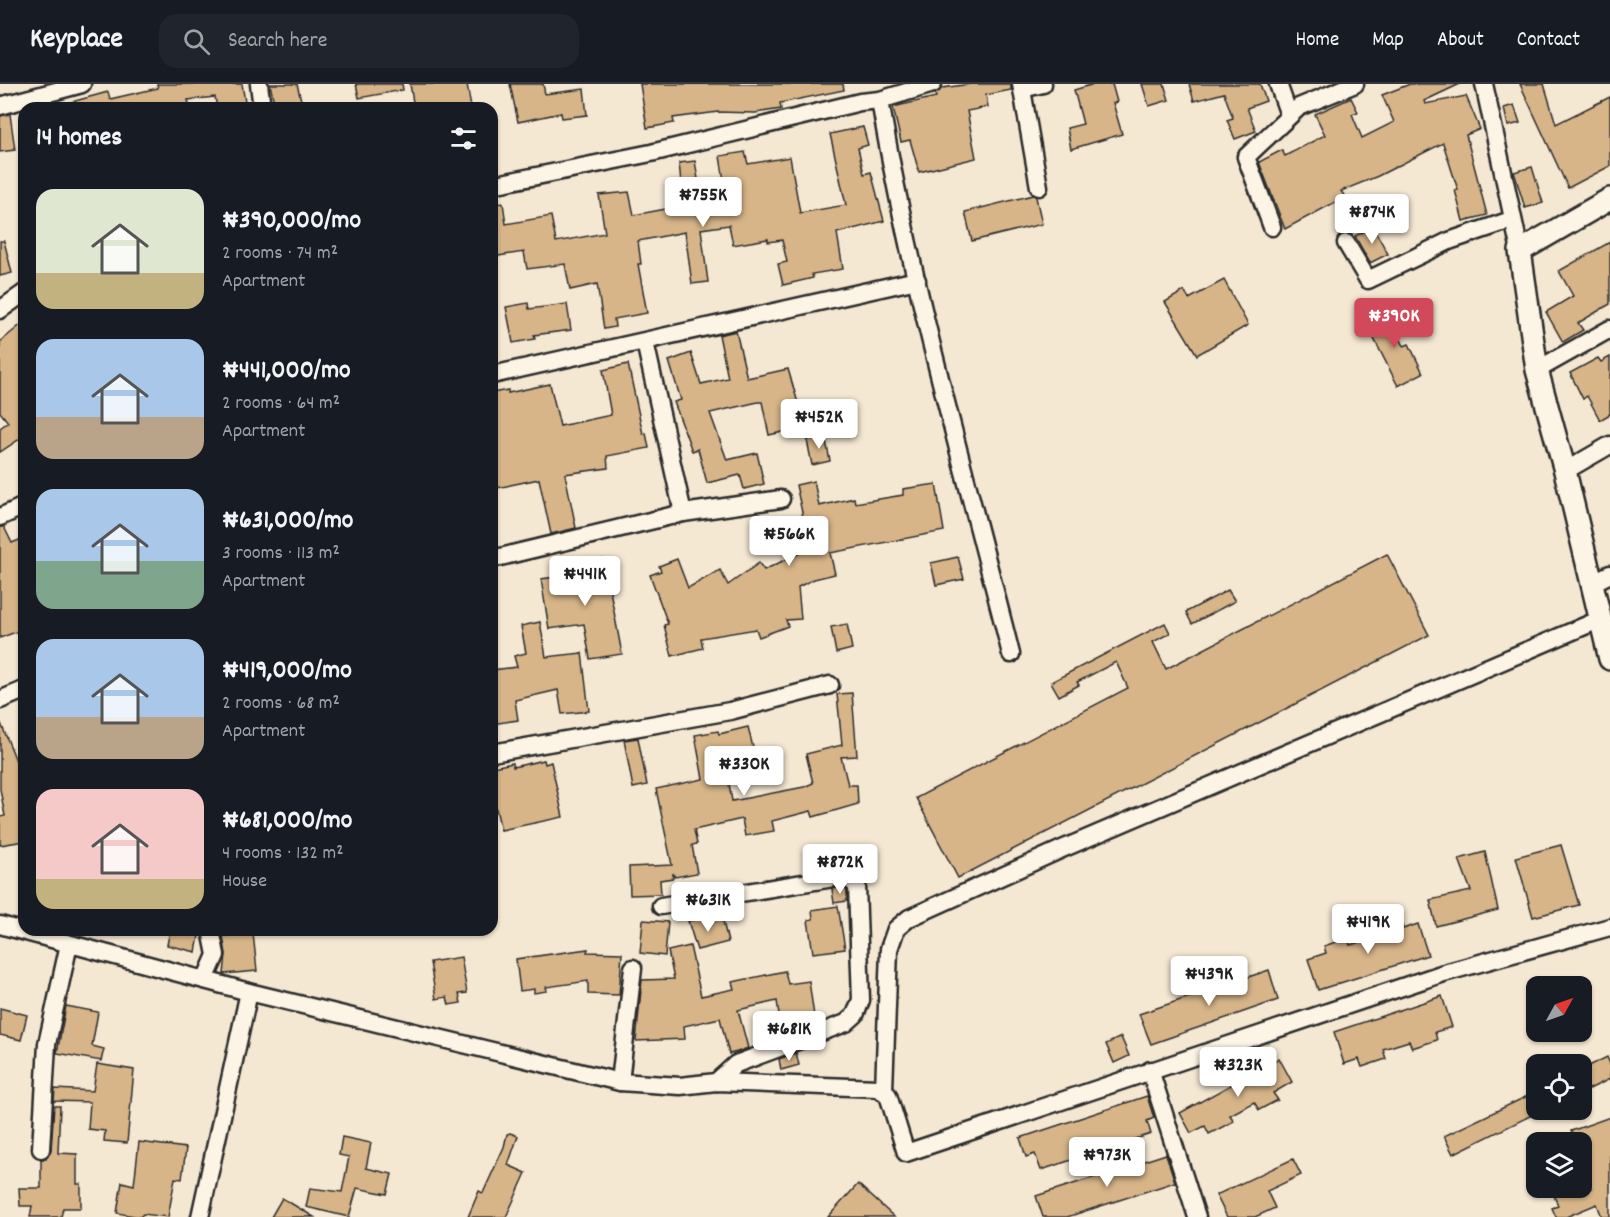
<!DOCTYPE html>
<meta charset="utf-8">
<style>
body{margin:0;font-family:Dekko,sans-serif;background:#20242c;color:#f1f3f6;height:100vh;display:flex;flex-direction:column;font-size:22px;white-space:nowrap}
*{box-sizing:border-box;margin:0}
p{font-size:20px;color:#9ea1a6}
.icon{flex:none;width:33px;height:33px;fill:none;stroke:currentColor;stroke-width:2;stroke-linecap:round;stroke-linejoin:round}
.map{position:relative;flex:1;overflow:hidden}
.sheet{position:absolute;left:18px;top:18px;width:480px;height:834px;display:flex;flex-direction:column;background:#171b24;border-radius:18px;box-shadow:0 2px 4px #0004}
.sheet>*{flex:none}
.needle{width:39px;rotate:50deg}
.controls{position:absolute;left:1526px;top:892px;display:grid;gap:12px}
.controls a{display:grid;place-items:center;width:66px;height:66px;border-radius:12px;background:#171b24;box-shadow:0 2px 4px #0004;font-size:30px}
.price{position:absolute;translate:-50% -51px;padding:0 14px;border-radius:6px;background:#fff;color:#222;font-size:20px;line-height:39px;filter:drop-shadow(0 2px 3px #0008)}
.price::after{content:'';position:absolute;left:50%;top:36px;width:18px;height:14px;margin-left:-9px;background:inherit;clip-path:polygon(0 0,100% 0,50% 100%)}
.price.selected{background:#d1495b;color:#fff}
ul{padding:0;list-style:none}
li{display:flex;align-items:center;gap:18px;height:150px;padding:0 18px}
li span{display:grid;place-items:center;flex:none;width:168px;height:120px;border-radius:18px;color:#555}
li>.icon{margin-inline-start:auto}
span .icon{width:72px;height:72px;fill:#fffc;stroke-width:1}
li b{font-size:26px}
h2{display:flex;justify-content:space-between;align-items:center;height:72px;padding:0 18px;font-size:26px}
header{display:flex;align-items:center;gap:36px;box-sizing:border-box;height:84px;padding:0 30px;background:#171b24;border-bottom:2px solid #363941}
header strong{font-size:28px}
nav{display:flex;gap:33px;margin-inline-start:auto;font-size:21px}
.search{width:420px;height:54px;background:#20242c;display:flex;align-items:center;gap:15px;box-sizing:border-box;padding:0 21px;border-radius:18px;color:#9ea1a6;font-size:22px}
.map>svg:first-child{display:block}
.building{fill:#d7b589;stroke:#2b2b2b;stroke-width:1.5}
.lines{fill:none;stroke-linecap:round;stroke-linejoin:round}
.minor-casing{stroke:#2b2b2b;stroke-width:21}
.tertiary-casing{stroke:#2b2b2b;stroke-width:26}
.minor{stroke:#fcf5e5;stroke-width:16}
.tertiary{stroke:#fcf5e5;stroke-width:21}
</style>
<header>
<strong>Keyplace</strong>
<div class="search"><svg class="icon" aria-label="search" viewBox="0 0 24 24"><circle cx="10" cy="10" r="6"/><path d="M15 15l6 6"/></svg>Search here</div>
<nav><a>Home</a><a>Map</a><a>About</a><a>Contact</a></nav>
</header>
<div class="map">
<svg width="1610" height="1133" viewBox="0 0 1610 1133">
<rect width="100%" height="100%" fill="#f5e8d3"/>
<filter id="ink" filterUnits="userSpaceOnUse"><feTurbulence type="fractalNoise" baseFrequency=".0167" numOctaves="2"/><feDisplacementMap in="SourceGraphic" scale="12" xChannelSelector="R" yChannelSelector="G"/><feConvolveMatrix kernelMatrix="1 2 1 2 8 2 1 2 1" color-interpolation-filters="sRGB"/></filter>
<g filter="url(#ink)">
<!-- building -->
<g class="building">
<polygon points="157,0 242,0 246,24 217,24 215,13 188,16 190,24 65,24 64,20 108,8 110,15 158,4"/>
<polygon points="270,0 297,0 303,24 275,24"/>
<polygon points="356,0 402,0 403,6 359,14"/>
<polygon points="410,0 467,0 471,24 414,24"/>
<polygon points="510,0 543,0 545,10 584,5 587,31 562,34 561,29 518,38"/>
<polygon points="640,0 843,0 844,6 780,19 781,25 755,29 718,28 673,34 674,39 647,44"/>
<polygon points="971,0 1011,0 1011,6 986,11 988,23 967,27 976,74 919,88 910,56 901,58 893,23 936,13 935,10 942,4"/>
<polygon points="1094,0 1112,0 1117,18 1113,19 1122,50 1071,65 1067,44 1083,40 1074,6"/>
<polygon points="1142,0 1164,0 1169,16 1149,22"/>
<polygon points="1189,0 1260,0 1266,17 1247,24 1256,47 1235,55 1227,36 1233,34 1224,9 1194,17"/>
<polygon points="1410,0 1460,0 1424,17 1425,20 1466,12 1480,45 1466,51 1487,131 1463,137 1455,106 1458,106 1443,59 1378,92 1341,107 1345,113 1285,145 1259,78 1282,66 1285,72 1325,51 1315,30 1351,14 1358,28 1352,30 1362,54 1394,38 1382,11"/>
<polygon points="1520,0 1544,0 1556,40 1610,13 1610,82 1568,104"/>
<polygon points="1514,21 1520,39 1508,42 1504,24"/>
<polygon points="10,30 15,66 0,68 0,32"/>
<polygon points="863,43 868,61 858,64 864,90 871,88 884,137 837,149 843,185 812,190 813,194 783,201 778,180 787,178 782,156 768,158 768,155 733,161 729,141 701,145 708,198 692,200 685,148 638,157 641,180 638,180 647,229 614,235 615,243 604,245 597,200 570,206 565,180 527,185 524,168 492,173 492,120 503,119 506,140 551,132 556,158 605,149 599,111 629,108 634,131 677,123 678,129 728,121 720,72 745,68 748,80 790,73 800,129 846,121 830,50"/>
<polygon points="695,77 698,95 681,98 679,79"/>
<polygon points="1532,83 1543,119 1525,124 1514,88"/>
<polygon points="1033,111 1036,113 1042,140 972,157 965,128"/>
<polygon points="1373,143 1388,170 1370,179 1355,152"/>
<polygon points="0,157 4,157 12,189 0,192"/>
<polygon points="1610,158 1610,220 1578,239 1583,246 1563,258 1546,228 1573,212 1559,187"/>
<polygon points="1224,196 1248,241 1197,271 1165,218 1184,207 1189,215"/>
<polygon points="528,219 529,225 567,220 571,246 534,251 535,255 513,259 506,223"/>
<polygon points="1387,227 1404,262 1409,260 1423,289 1398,302 1365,237"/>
<polygon points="24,238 24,352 0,368 0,344 8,338 0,328 0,258"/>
<polygon points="736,247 747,294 788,285 805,343 769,351 762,318 758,318 710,329 727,376 757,369 764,400 744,405 740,391 707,399 698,365 692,367 674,318 681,316 669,277 691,269 701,300 728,294 719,251"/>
<polygon points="1610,273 1610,330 1600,336 1587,312 1583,315 1570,289 1598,274 1601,278"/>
<polygon points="628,280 643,350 646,349 649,364 607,372 608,384 565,390 576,444 551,450 539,395 492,405 492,309 508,306 508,309 550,300 560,342 611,331 603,286"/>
<polygon points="825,352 830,377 812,381 807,356"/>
<polygon points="814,397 819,422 854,414 855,419 903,411 903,405 936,400 944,447 830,469 835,490 814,495 798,503 801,535 786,536 788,542 759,553 756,545 701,554 703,564 672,572 664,541 668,540 650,491 661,487 659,482 677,475 688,504 720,486 728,501 759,479 764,486 804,467 799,443 805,442 796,401"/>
<polygon points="0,443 4,443 12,459 24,454 24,545 0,554"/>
<polygon points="1387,470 1429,551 958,794 916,714 1128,604 1116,578 1077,598 1079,601 1059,612 1051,598 1165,539 1170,549 1153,558 1166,585"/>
<polygon points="958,473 964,495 936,501 931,479"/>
<polygon points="604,475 622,570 590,575 584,540 549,545 541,495 579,490 577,480"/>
<polygon points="1228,506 1235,517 1192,540 1186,528"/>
<polygon points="540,538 546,573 582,569 589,627 562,630 558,606 515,616 518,636 492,640 492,586 517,583 514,572 526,569 521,542"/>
<polygon points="847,540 852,565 836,569 831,543"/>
<polygon points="852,609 857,672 841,673 848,701 857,701 858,720 813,733 811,727 772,737 774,747 745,752 742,735 694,746 697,760 692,761 697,789 675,793 673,789 673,794 660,796 661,810 630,811 629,783 672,781 656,705 703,695 695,651 718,647 719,650 748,643 756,676 726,683 732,717 804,703 813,699 806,670 842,661 837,610"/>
<polygon points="0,637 17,679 24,676 24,757 0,761 0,733 5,732 0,705"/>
<polygon points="638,654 647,701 633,704 624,656"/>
<polygon points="544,676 545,680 551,678 563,733 501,746 492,708 492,683 513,679 513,683"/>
<polygon points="1561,761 1579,821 1533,833 1516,773"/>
<polygon points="1485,768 1498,826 1436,842 1430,816 1471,807 1459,775"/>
<polygon points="843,803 847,807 847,817 834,819 832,805"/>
<polygon points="838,822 845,865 813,869 808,836 813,835 812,826"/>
<polygon points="704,833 705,838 722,833 728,858 697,866 688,837"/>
<polygon points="643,836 668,838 665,872 640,869"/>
<polygon points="1401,837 1403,845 1418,840 1428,871 1318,906 1308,875 1326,869 1324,862 1348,854 1350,861 1380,852 1377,844"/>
<polygon points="170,846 200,846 196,868 167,861"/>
<polygon points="253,849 257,887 224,890 226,870 223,852"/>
<polygon points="690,862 701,912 734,905 732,898 785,887 788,900 809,897 815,939 781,944 777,917 738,926 748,964 737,968 729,970 720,934 684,942 685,955 636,957 642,896 674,895 668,867"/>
<polygon points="588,865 587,868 622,869 619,911 588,910 588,897 546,903 547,907 534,909 534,905 520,907 516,875"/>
<polygon points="461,873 467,909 459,910 461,919 449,921 447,913 436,915 430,878"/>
<polygon points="1269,886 1278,916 1151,960 1139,930"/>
<polygon points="1442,912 1452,943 1435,948 1437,956 1412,964 1409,957 1383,965 1386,975 1362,983 1359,975 1344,980 1334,948"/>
<polygon points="66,922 98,928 92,962 104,965 101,977 57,969"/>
<polygon points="0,924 27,931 21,956 0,951"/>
<polygon points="1121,953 1129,972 1114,979 1106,960"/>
<polygon points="796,969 799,981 781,986 779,975"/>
<polygon points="1607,973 1610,980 1610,995 1581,1009 1581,986"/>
<polygon points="1279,974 1292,998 1273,1009 1278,1016 1259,1026 1254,1018 1230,1031 1234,1037 1209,1050 1205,1042 1191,1049 1180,1029"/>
<polygon points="97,980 134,986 127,1059 104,1057 105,1047 88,1045 90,1018 54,1017 55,1005 93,1007"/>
<polygon points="1536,1008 1536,1029 1453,1070 1444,1052"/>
<polygon points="1147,1012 1154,1034 1147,1037 1151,1050 1041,1086 1035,1070 1026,1073 1020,1054"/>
<polygon points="54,1022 60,1022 58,1069 77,1070 77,1100 81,1100 81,1124 63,1124 61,1133 30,1133 32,1122 20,1122 19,1104 41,1104 41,1075 46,1075 51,1066"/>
<polygon points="1610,1033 1610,1133 1602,1133 1597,1120 1566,1133 1556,1133 1552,1124 1558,1122 1551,1104 1591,1104 1581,1075 1581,1059 1575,1059 1571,1047"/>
<polygon points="510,1049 518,1052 508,1081 526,1089 506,1133 468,1133 479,1107 483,1109 504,1063 507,1050"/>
<polygon points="342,1053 371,1059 366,1084 392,1090 387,1110 357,1104 349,1133 306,1123 310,1104 342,1108 349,1073 339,1071"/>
<polygon points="139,1058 186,1064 182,1095 175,1094 168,1133 143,1130 140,1133 117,1129 122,1098 134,1101"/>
<polygon points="1166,1070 1175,1098 1067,1133 1043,1133 1036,1112"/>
<polygon points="1293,1075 1301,1091 1267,1107 1275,1124 1255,1133 1227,1133 1216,1111"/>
<polygon points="858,1100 894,1133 828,1133"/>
<polygon points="282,1114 314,1133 271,1133"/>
</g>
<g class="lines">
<defs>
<g id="minor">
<polyline points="259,0 262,24"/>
<polyline points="1021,0 1039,103"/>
<polyline points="1278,0 1289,31"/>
<polyline points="1484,0 1520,167"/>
<polyline points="1022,5 1043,0"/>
<path d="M880,16C911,203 965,386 1011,570"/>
<polyline points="0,22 82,0"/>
<polyline points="492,101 651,69 860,18 880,16 933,0"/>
<polyline points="1272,143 1246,73 1299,23 1355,0"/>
<polyline points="1346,159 1368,196 1449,157 1511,136"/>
<polyline points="0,226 24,209"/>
<polyline points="645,258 683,429"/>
<polyline points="1537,286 1610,245"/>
<polyline points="492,291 917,196"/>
<polyline points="1565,387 1610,361"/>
<polyline points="0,433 24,422"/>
<polyline points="492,475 683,429 781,415"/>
<polyline points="1592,499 1610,490"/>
<polyline points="0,616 24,606"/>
<polyline points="492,669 730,627 830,601"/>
<polyline points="661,822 846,792 857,802 861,916 855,931 846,939 736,980 716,998"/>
<polyline points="0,841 249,908 620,998 680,1002 716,998 878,1004 888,1011 906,1069 1444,889 1610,843"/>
<polyline points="205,896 216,871 211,846"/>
<polyline points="1150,986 1197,1133"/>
<polyline points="620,998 633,884"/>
<polyline points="884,1006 889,865 896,845 909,834 1062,765 1601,535"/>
<polyline points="41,1065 47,960 69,860"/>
<polyline points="200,1133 249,908"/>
</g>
<polyline id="tertiary" points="1610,115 1520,167 1537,286 1565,387 1610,575"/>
</defs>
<!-- minor casing -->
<use href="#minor" class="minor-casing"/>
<!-- tertiary casing -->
<use href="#tertiary" class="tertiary-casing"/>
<!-- minor -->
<use href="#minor" class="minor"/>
<!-- tertiary -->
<use href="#tertiary" class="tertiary"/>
</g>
</g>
</svg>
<div class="controls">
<a><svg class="needle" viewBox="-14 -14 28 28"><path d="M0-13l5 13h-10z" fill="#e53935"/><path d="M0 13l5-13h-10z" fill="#9ea1a6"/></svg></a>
<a><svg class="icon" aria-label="locate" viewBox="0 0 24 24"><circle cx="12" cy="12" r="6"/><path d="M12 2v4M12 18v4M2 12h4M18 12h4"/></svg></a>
<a><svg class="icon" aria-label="layers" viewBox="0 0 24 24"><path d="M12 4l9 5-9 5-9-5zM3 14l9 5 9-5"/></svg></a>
</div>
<b class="price" style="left:703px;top:144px">₦755K</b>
<b class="price" style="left:1372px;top:161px">₦874K</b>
<b class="price selected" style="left:1394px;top:265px">₦390K</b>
<b class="price" style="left:819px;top:366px">₦452K</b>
<b class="price" style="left:789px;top:483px">₦566K</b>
<b class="price" style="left:585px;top:523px">₦441K</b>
<b class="price" style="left:744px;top:713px">₦330K</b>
<b class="price" style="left:840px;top:811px">₦872K</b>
<b class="price" style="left:708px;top:849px">₦631K</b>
<b class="price" style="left:1368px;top:871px">₦419K</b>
<b class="price" style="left:1209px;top:923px">₦439K</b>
<b class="price" style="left:789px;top:978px">₦681K</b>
<b class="price" style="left:1238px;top:1014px">₦323K</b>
<b class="price" style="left:1107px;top:1104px">₦973K</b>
<section class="sheet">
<h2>14 homes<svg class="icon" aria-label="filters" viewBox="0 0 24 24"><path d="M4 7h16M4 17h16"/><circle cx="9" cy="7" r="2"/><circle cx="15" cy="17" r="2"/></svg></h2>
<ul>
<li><span style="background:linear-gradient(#dfe7d0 70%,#c2b280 0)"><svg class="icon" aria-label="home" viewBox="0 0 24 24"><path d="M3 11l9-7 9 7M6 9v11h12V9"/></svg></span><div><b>₦390,000/mo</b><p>2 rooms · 74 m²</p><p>Apartment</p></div></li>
<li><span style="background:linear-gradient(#a9c7e8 65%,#b9a48a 0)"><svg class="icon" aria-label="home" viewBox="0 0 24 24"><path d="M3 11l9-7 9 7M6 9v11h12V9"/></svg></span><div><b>₦441,000/mo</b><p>2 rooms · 64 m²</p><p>Apartment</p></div></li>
<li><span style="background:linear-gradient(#a9c7e8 60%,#7fa58c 0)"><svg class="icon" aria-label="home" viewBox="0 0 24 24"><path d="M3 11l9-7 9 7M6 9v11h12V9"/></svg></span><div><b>₦631,000/mo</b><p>3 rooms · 113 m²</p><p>Apartment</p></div></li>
<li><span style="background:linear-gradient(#a9c7e8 65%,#b9a48a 0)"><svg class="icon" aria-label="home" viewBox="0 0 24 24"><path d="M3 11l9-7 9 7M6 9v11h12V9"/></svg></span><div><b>₦419,000/mo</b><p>2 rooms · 68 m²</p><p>Apartment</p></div></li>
<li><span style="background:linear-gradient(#f6c9c9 75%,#c2b280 0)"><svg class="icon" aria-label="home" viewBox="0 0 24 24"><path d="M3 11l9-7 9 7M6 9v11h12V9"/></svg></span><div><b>₦681,000/mo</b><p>4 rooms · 132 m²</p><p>House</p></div></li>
</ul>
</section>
</div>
